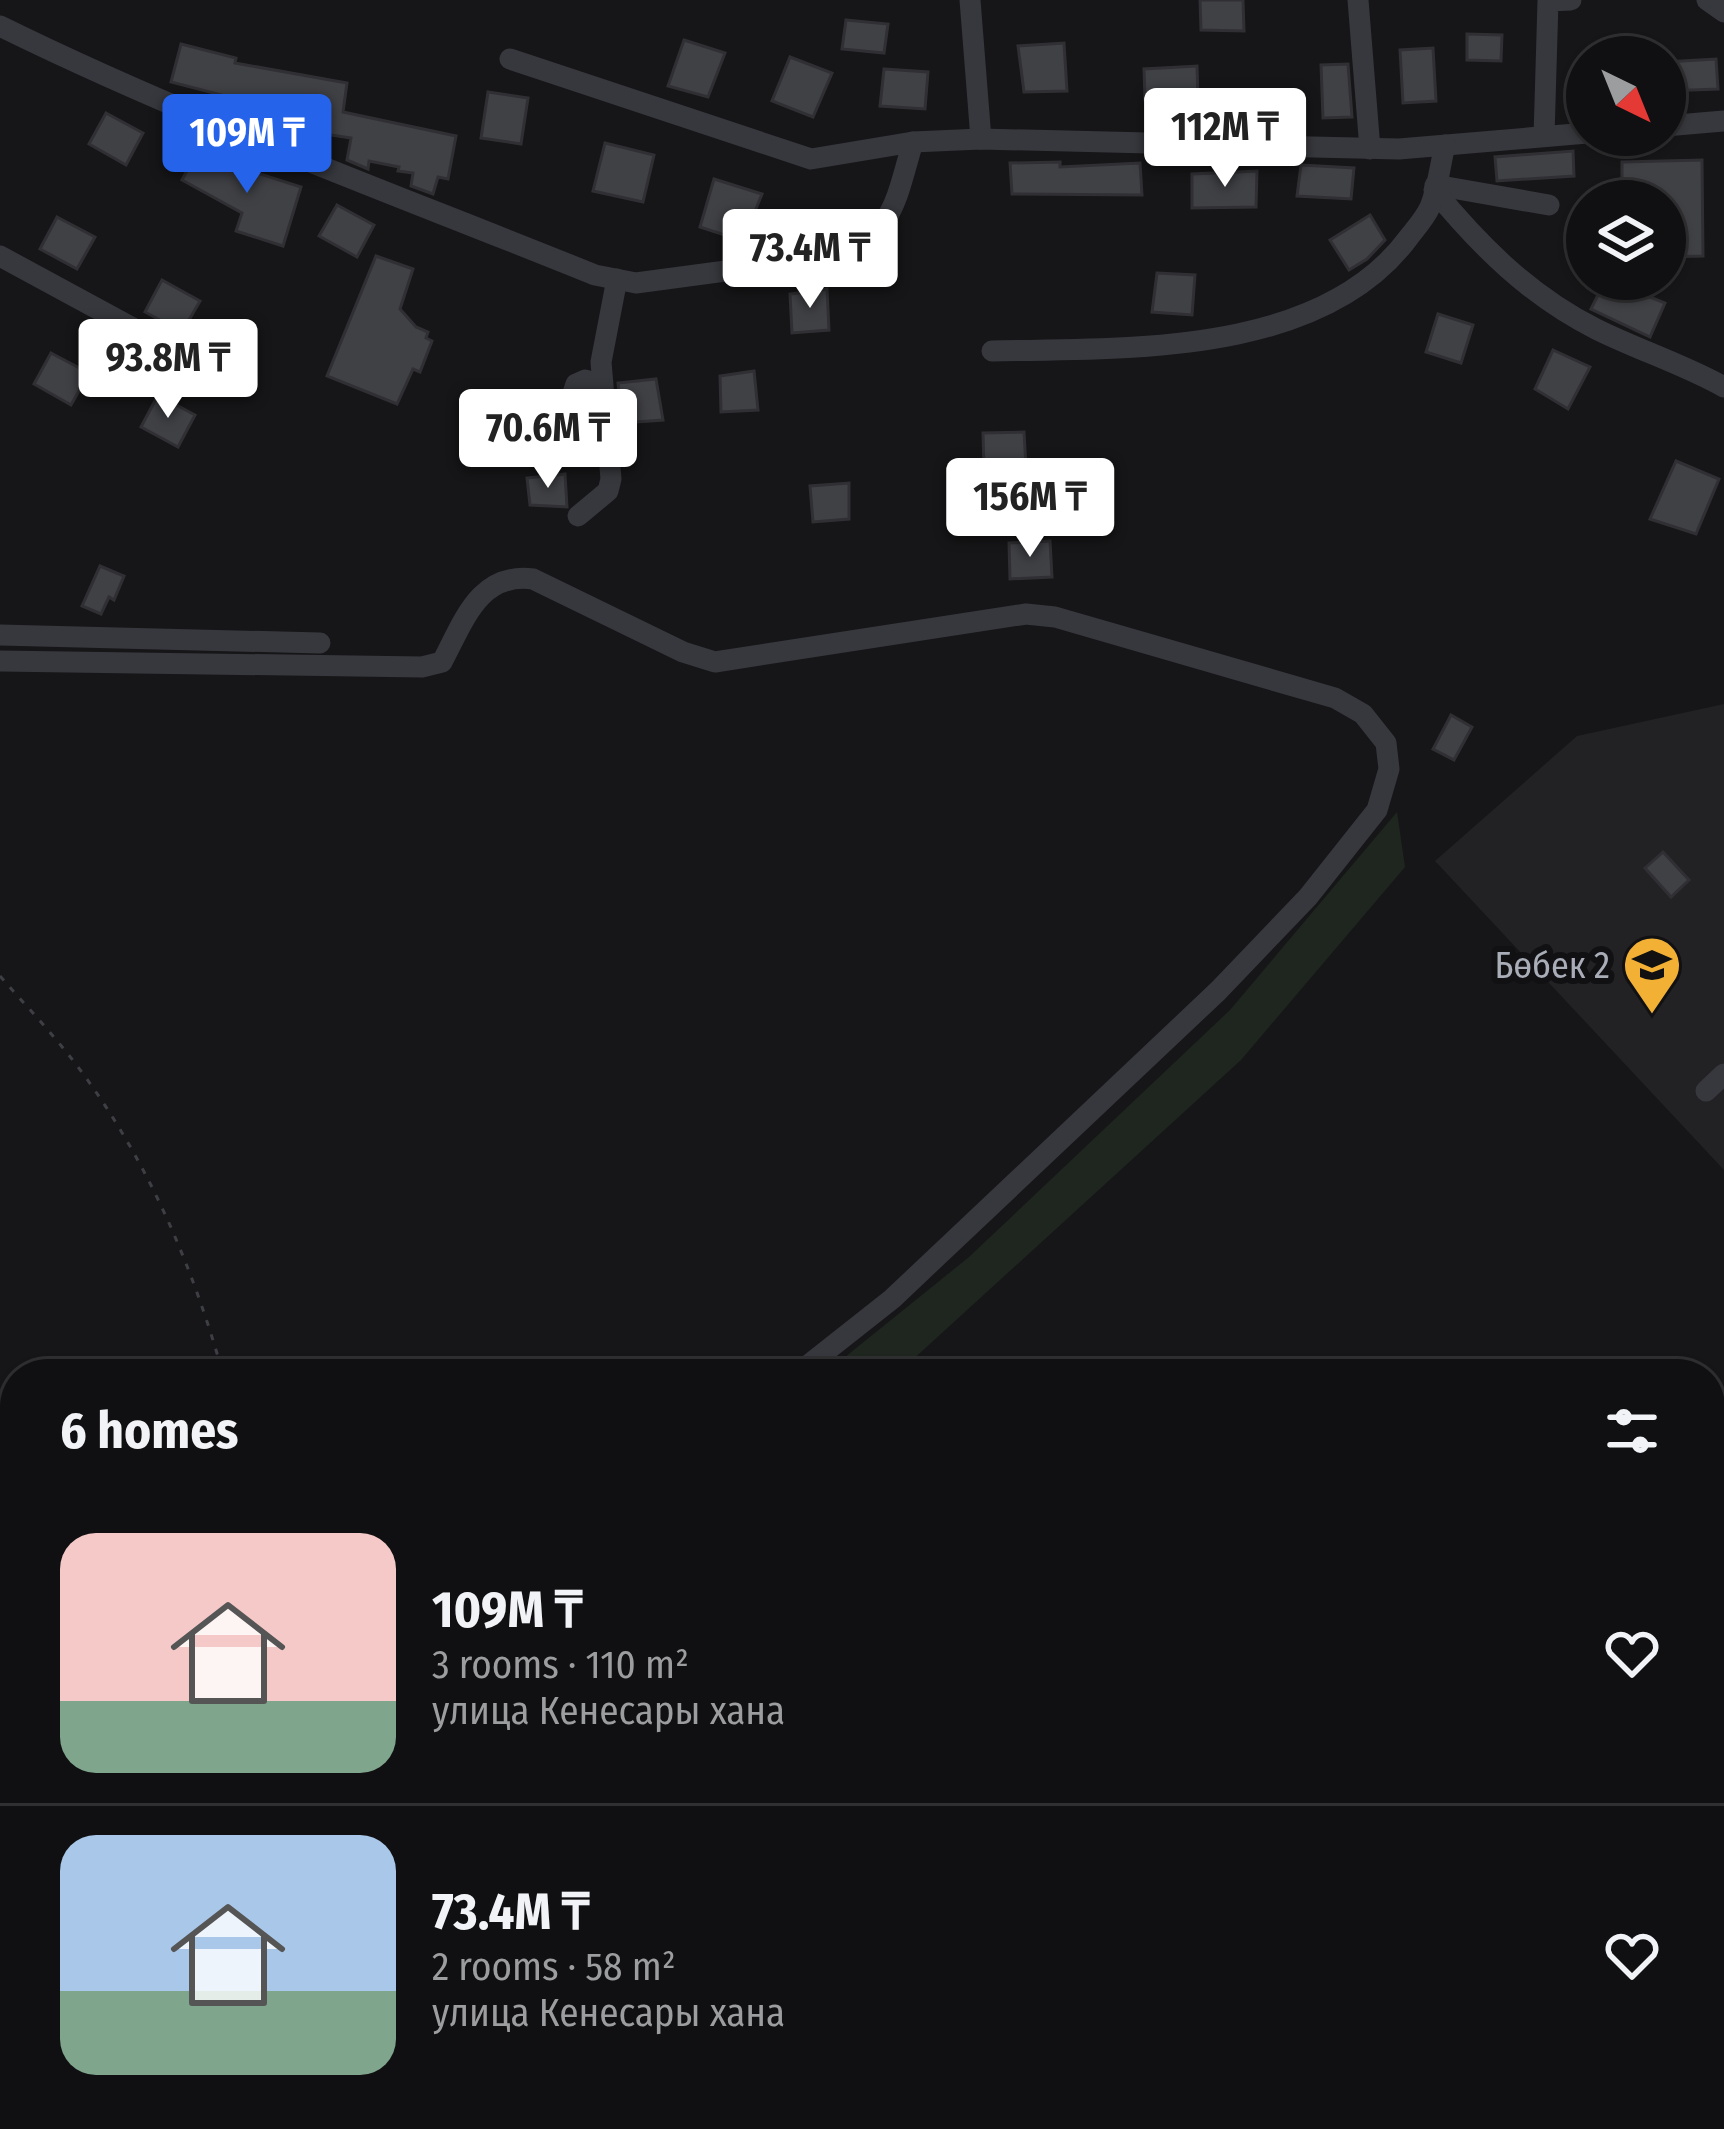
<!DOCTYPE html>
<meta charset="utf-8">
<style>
body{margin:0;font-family:"Fira Sans Condensed",sans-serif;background:#19191b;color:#f1f3f6;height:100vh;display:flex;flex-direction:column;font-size:45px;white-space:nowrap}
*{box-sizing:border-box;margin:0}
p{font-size:39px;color:#9c9d9f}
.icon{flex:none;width:66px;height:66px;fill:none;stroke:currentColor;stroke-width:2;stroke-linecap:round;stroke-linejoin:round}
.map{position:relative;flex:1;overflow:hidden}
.panel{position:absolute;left:0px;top:1359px;width:1725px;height:771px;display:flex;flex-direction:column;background:#101012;border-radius:48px 48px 0 0;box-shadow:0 3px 9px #0004,0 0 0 3px #303032}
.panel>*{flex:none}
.needle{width:78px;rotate:137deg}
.tools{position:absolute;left:1566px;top:36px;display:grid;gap:24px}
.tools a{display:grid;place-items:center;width:120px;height:120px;border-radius:50%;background:#101012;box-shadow:0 3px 9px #0004,0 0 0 3px #303032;font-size:60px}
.price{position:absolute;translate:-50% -102px;padding:0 27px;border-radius:12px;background:#fff;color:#222;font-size:39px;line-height:78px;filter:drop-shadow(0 3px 6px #0008)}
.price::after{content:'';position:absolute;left:50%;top:72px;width:36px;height:27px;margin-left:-18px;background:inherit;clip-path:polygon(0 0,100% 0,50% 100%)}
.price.on{background:#2563eb;color:#fff}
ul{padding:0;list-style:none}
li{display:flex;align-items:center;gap:36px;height:300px;padding:0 60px}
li+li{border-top:3px solid #303032}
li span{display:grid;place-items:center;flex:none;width:336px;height:240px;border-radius:36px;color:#555}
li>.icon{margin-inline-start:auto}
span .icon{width:144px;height:144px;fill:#fffc;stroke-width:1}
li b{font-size:51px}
h2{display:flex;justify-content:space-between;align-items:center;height:144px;padding:0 60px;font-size:51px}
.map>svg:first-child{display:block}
.built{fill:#222225}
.green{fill:#1e261f}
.building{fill:#404145;stroke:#303034;stroke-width:3}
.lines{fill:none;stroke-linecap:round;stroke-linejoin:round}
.path{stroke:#3d3f44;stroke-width:3;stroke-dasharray:6 9;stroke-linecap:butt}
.minor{stroke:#37383d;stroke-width:21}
.labels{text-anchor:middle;stroke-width:12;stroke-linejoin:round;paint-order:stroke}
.poi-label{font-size:36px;fill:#a8adb8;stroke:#111113;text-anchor:end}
</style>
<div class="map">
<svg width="1724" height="2129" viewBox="0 0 1724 2129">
<rect width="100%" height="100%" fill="#161618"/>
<!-- built -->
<polygon class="built" points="1724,704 1724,1170 1435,861 1577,736"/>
<!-- green -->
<g class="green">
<polygon points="1397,812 1405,867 1241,1060 897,1374 824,1374 969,1257 1230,1010"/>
<polygon points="15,2092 15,2115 71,2115 55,2129 0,2129 0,2104"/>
</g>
<!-- building -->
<g class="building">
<polygon points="1200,0 1243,0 1244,31 1201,30"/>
<polygon points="846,20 888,24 884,53 842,49"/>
<polygon points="1467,34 1502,35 1501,61 1467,60"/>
<polygon points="684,40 725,53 708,97 668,86"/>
<polygon points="1064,43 1067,91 1024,92 1018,46"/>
<polygon points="181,44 236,58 235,63 347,83 343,112 456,136 448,179 438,177 433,194 411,186 413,173 398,171 399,167 369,161 368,169 347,160 351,138 304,131 305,123 243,111 245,101 171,82"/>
<polygon points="1433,48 1436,101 1403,103 1400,50"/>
<polygon points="790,57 832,73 813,117 772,101"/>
<polygon points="1716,59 1718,89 1665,91 1665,62"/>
<polygon points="1348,64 1352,117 1323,118 1321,65"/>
<polygon points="1197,66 1198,98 1145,100 1144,69"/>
<polygon points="884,69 928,72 925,109 880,106"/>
<polygon points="488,92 528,98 521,144 481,138"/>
<polygon points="106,113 143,133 126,165 89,144"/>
<polygon points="605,143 654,155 643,202 593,191"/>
<polygon points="199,148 253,177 254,172 301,187 283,246 236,231 242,213 182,180"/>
<polygon points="1573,151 1574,176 1497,181 1495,157"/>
<polygon points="1702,160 1703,256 1665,257 1665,201 1622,201 1622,162"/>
<polygon points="1060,162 1060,167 1140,163 1142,195 1012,194 1010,163"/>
<polygon points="1301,165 1354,168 1351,199 1297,196"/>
<polygon points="1257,171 1256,207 1192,208 1192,174"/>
<polygon points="714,179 762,194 743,241 700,227"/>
<polygon points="337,205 374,225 357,257 319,236"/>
<polygon points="1370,215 1385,240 1367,259 1349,270 1330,240"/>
<polygon points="57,217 95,237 77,269 40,249"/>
<polygon points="376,256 413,269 400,309 416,327 428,332 426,338 432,341 420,372 413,369 397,404 327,376"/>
<polygon points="1157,273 1195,275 1192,315 1152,312"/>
<polygon points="1606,279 1665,303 1650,337 1591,309"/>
<polygon points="162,280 200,301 182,332 145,312"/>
<polygon points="827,289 829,330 792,333 790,294"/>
<polygon points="1438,314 1473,325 1461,363 1426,352"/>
<polygon points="1553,350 1590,367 1568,409 1535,389"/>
<polygon points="51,353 89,373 71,405 34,384"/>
<polygon points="754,371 758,410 721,412 720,376"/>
<polygon points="656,379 663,420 622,423 618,383"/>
<polygon points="158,395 195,415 178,447 141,427"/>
<polygon points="1024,432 1026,467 984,469 983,433"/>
<polygon points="1676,461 1719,479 1696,534 1650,519"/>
<polygon points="565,474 567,507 530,505 527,478"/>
<polygon points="849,483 849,519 813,522 810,486"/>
<polygon points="1050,541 1052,577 1010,579 1009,543"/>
<polygon points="100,566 124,576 114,600 109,597 101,614 82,606"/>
<polygon points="1451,715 1472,727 1454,760 1433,749"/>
<polygon points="1663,852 1689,880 1671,897 1645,868"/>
</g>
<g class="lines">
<!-- path -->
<g class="path">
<path d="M0,976C26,1006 54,1035 78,1067C147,1159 192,1264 223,1374"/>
<polyline points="0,1945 15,1954"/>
<polyline points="784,2129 794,2115"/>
</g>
<!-- minor -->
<g class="minor">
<polyline points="970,0 981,139"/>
<polyline points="1358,0 1370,149"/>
<polyline points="1707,0 1724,12"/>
<path d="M0,26C193,121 395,194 595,275L636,283L831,257C895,234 895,202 913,142"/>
<polyline points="510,59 811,159 913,142 981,139 1399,149 1587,133"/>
<polyline points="1665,126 1724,121"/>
<polyline points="1544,136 1548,1 1571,0"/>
<polyline points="1435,185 1549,205"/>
<path d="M1434,190C1480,246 1530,296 1596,329C1638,350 1683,364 1724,387"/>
<polyline points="0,256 142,333"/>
<path d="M992,351C1125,348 1321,357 1409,237C1416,228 1425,218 1430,207C1438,188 1440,165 1445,145"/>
<polyline points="602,386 585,380 576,384 569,405 582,426 590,427 607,420"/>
<polyline points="578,516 608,491 611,479 601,362 617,279"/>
<polyline points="0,635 320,643"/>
<path d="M0,661L422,667L442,662C464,621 479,572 533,579L683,652L715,662L1026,614L1055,617L1335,698L1363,714L1386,743L1389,769L1377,810L1308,897L1218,991L892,1299L797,1374"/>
<polyline points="1706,1091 1724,1074"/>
<polyline points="0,2072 15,2058"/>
<polyline points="1388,2115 1406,2129"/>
<polyline points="1573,2115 1592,2129"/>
<polyline points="1649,2115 1666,2129"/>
<polyline points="1180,2129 1190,2115"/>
<polyline points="1231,2129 1241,2115"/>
</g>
</g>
<!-- icons -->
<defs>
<symbol id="school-pin" viewBox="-11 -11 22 30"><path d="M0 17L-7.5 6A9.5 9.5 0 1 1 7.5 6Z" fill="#f2b134" stroke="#111113"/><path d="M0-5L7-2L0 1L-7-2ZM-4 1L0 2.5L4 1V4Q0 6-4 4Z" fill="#111"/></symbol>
</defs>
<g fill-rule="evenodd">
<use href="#school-pin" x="1619" y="932" width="66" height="90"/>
</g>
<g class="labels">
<!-- poi labels -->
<g class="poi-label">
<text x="1610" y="978">Бөбек 2</text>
</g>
</g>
</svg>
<div class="tools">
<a><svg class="needle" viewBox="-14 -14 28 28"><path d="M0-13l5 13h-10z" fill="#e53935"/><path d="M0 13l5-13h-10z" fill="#9c9d9f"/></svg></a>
<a><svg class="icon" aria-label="layers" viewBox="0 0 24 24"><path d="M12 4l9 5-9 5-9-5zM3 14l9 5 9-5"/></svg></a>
</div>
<b class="price" style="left:1225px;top:190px">112M ₸</b>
<b class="price on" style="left:247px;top:196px">109M ₸</b>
<b class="price" style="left:810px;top:311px">73.4M ₸</b>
<b class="price" style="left:168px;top:421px">93.8M ₸</b>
<b class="price" style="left:548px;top:491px">70.6M ₸</b>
<b class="price" style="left:1030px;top:560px">156M ₸</b>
<section class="panel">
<h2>6 homes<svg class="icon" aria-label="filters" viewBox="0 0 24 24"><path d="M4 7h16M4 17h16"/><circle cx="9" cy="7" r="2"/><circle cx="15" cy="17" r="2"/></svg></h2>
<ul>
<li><span style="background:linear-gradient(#f6c9c9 70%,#7fa58c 0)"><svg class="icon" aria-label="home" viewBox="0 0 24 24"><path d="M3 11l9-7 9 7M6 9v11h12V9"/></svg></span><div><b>109M ₸</b><p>3 rooms · 110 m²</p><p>улица Кенесары хана</p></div><svg class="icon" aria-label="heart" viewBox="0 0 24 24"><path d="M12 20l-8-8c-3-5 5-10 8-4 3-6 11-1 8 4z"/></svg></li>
<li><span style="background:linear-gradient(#a9c7e8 65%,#7fa58c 0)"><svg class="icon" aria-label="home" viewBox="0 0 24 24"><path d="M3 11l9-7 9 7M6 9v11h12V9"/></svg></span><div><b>73.4M ₸</b><p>2 rooms · 58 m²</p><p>улица Кенесары хана</p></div><svg class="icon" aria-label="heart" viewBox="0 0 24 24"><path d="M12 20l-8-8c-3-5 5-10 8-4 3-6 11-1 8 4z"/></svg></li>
</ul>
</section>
</div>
